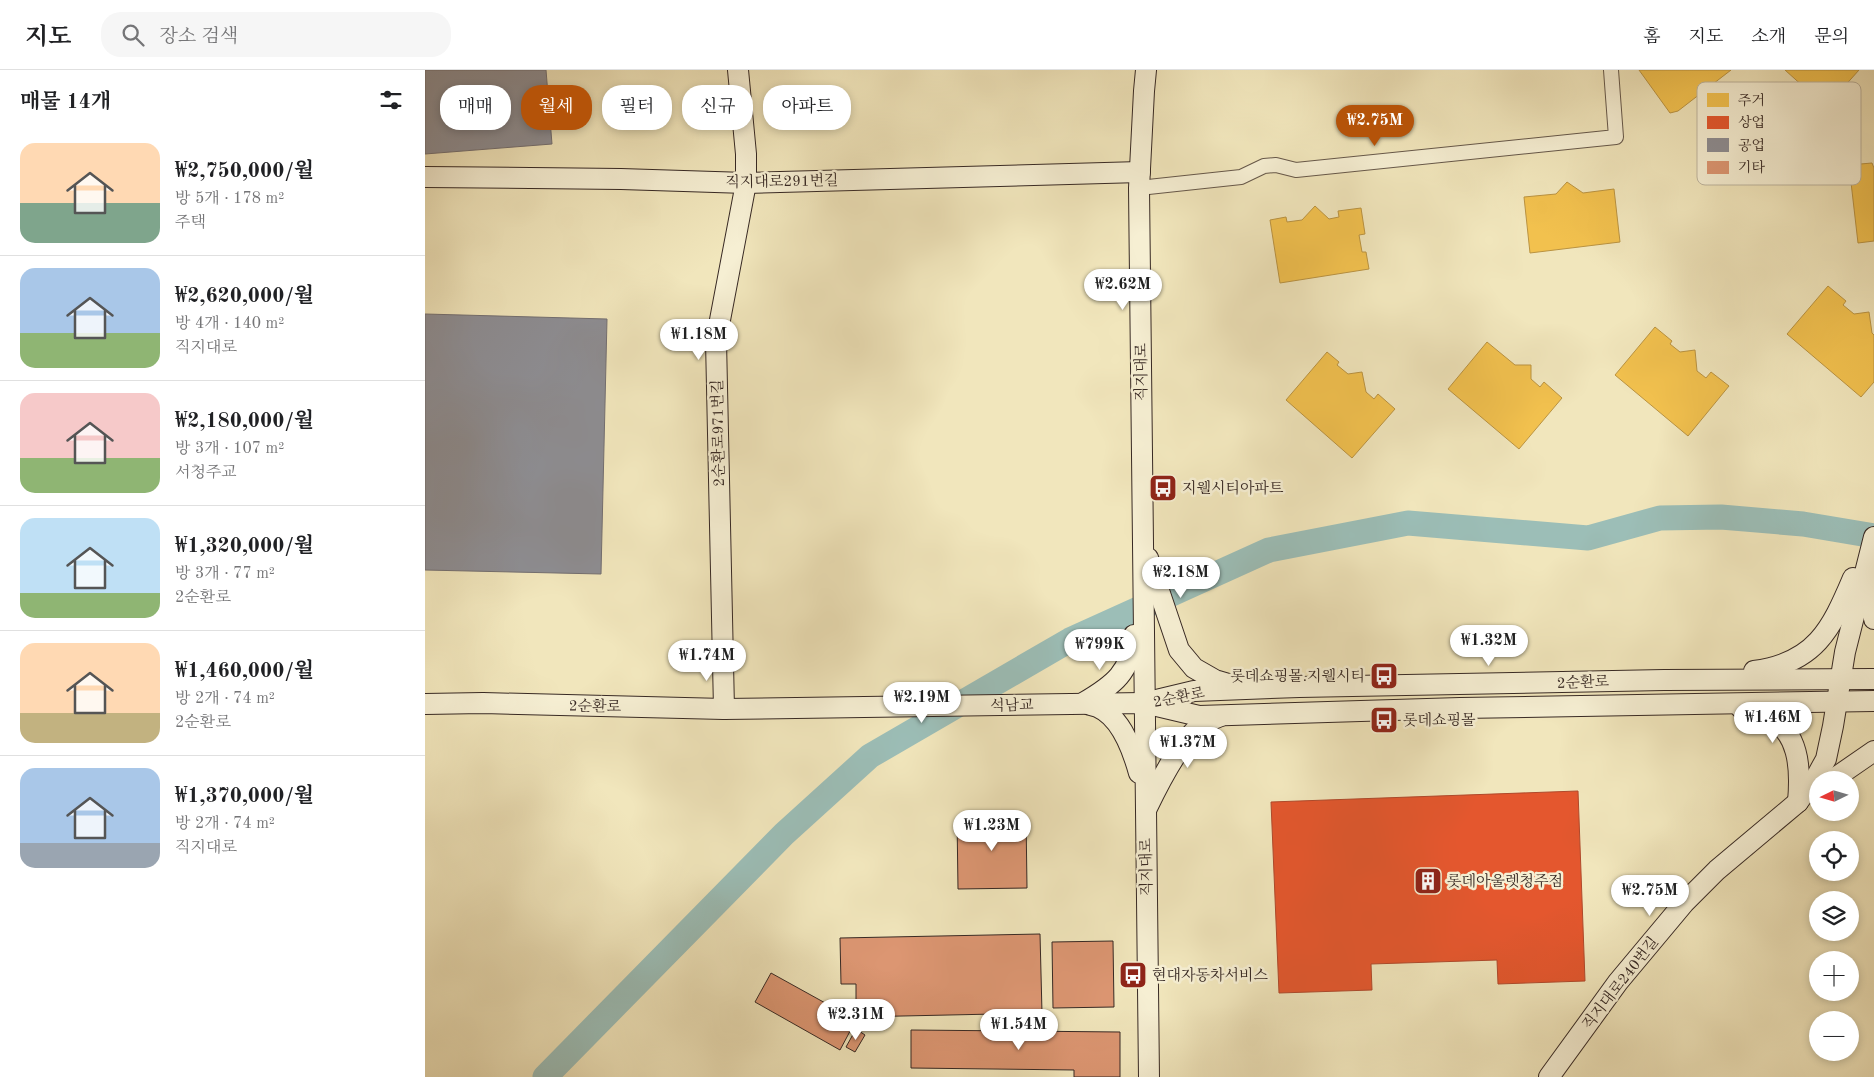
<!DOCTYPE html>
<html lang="ko">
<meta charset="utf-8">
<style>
body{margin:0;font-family:"Old Standard TT","Noto Serif KR",serif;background:#f6f6f6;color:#202124;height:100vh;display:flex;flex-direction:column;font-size:19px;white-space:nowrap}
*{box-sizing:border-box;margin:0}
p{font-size:16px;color:#757577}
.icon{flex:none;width:28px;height:28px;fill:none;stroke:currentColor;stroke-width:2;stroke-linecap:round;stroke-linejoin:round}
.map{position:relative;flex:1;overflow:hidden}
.panel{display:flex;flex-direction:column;background:#fff;width:425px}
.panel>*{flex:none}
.banner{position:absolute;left:15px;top:15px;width:475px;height:45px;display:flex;gap:10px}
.needle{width:32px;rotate:265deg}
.controls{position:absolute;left:1384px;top:701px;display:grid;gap:10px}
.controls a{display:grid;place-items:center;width:50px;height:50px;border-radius:50%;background:#fff;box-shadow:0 2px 8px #0003;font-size:25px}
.price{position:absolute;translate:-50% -42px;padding:0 11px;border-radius:18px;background:#fff;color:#222;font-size:16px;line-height:32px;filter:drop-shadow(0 1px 2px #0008)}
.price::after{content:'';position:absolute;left:50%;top:30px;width:15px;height:11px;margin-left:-8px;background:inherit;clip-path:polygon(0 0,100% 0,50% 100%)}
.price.selected{background:#b45309;color:#fff}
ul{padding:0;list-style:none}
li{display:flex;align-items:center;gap:15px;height:125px;padding:0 20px}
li+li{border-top:1px solid #e0e0e0}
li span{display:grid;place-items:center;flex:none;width:140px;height:100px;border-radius:15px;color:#555}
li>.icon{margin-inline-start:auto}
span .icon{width:60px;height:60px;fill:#fffc;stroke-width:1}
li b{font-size:21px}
h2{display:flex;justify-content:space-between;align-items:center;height:60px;padding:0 20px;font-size:21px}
.tag{padding:0 18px;border-radius:20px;background:#fff;box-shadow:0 2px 8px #0003;font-size:18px;line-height:45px}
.tag.selected{background:#b45309;color:#fff}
header{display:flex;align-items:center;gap:30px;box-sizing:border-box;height:70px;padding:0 25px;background:#fff;border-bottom:1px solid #e0e0e0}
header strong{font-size:24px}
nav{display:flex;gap:28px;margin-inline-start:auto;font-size:18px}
.search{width:350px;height:45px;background:#f6f6f6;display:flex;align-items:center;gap:12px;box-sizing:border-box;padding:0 18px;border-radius:20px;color:#757577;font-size:19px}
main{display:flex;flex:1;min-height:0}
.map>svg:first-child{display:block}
.homes{fill:#f2c14e;stroke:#ba9341}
.shops{fill:#e4572e;stroke:#b0492b}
.industry{fill:#8d8d92;stroke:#736f71}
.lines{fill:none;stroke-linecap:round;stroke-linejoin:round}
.river{stroke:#9cbeb7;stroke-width:25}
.building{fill:#dc9672;stroke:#372924}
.street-casing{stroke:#66584a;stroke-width:16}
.secondary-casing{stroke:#372924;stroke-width:22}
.street{stroke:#f6efd3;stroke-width:14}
.secondary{stroke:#f6efd3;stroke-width:20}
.labels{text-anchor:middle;stroke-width:5;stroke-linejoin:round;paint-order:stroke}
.street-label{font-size:15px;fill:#372924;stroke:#f6efd3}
.poi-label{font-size:15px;fill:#372924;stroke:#f6efd3;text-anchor:start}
.key{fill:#f6efd3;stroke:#bdb49e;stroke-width:1}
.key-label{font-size:14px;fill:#372924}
</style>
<header>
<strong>지도</strong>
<div class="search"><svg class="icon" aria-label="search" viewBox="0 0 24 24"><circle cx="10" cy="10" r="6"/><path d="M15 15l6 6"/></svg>장소 검색</div>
<nav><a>홈</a><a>지도</a><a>소개</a><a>문의</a></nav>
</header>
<main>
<section class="panel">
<h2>매물 14개<svg class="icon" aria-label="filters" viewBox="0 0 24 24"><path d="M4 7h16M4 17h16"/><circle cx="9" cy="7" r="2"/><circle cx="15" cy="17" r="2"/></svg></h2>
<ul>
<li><span style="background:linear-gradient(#ffd9b3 60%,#7fa58c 0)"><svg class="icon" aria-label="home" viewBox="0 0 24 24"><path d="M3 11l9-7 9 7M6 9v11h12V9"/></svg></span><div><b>₩2,750,000/월</b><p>방 5개 · 178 m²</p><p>주택</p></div></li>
<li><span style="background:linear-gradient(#a9c7e8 65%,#8fb573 0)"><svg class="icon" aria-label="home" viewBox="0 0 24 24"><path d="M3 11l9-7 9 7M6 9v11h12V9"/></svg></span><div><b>₩2,620,000/월</b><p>방 4개 · 140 m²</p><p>직지대로</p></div></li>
<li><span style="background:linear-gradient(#f6c9c9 65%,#8fb573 0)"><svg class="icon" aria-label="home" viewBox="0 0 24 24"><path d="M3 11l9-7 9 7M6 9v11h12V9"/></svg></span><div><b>₩2,180,000/월</b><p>방 3개 · 107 m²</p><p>서청주교</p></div></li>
<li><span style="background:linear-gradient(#bfe0f5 75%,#8fb573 0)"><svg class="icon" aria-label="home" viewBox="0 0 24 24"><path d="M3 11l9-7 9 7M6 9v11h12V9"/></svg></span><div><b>₩1,320,000/월</b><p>방 3개 · 77 m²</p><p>2순환로</p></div></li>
<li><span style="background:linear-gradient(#ffd9b3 70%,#c2b280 0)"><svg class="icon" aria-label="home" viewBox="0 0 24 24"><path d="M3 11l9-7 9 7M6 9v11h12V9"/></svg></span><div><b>₩1,460,000/월</b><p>방 2개 · 74 m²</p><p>2순환로</p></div></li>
<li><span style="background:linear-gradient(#a9c7e8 75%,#9aa5b1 0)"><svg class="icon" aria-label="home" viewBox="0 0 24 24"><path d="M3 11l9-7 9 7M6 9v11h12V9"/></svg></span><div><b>₩1,370,000/월</b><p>방 2개 · 74 m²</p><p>직지대로</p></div></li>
</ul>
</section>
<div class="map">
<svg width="1449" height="1007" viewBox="0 0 1449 1007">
<rect width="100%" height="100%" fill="#f1e6bc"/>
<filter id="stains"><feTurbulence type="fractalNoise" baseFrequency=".004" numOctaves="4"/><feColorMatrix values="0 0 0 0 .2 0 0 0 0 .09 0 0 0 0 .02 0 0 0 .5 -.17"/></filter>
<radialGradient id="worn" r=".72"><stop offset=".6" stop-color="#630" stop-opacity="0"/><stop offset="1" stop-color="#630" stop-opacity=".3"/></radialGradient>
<!-- homes -->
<g class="homes">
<polygon points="1214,0 1306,0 1253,41 1245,43"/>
<polygon points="1360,0 1434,0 1401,37"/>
<polygon points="1447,93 1449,98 1449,171 1433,173 1424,95"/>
<polygon points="1142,112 1158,123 1189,119 1195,172 1105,183 1099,127 1131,124"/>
<polygon points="890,136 904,149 914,147 913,141 936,138 940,164 934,165 937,182 941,182 944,199 855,213 845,150 861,147 862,152 877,150"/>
<polygon points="1403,216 1421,231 1418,235 1429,244 1444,242 1447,263 1449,265 1449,312 1436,327 1362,264"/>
<polygon points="1230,257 1247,271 1245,274 1255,282 1270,280 1272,301 1281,308 1286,302 1304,316 1263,366 1190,305"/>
<polygon points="1062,272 1090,295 1106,295 1106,309 1115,317 1119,312 1137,328 1094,379 1023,319"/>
<polygon points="902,282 914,292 912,295 923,304 937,302 941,322 949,329 953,324 970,339 927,388 861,330"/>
</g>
<!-- shops -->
<polygon class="shops" points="1153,721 1160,911 1073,914 1072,890 946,894 947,920 854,923 846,732"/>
<!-- industry -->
<g class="industry">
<polygon points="0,0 121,0 127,74 0,84"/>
<polygon points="0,244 182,249 176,504 0,500"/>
</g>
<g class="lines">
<!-- river -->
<polyline class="river" points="120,1007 359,764 445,686 645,570 844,480 983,453 1163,468 1235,448 1296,447 1378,454 1449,466"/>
</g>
<!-- building -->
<g class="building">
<polygon points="601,746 602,818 533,819 532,747"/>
<polygon points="615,864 617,943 431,947 431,914 416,914 415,868"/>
<polygon points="688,871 689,937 628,938 627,872"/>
<polygon points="346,903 431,950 415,980 330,932"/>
<polygon points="431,959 440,965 430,982 421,977"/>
<polygon points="486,960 695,962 695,1007 649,1007 649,1000 486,998"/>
</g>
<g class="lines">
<defs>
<polyline id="street" points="714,118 816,107 839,96 851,95 871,100 1191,67 1186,0"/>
<g id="secondary">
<polyline points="721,0 719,21 714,118 724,1007"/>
<polyline points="0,107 196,109 321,113 715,102"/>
<polyline points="723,488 754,580 769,598 790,610 807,615"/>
<polyline points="1449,502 1447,526 1449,549"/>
<path d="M1329,601C1390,593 1406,560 1428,508"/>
<polyline points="723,632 769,621 874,617 1239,610 1449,609"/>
<path d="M658,633C689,615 706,602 709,565"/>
<polyline points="0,634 58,633 299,639 719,633 774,646 1035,638 1449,631"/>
<path d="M665,635C694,640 707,678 714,703"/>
<path d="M1316,638C1324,640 1332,641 1339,644C1375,660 1376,699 1373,732"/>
<polyline points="299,639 291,271 321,113 321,84 313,0"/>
<polyline points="1407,710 1449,681"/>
<path d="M722,738C734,713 754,673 775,656C781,651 789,649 796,646"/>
<polyline points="1124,1007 1193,912 1259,833 1292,800 1373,732 1390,709 1401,689 1408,656 1420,582 1449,467"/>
</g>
</defs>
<!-- street casing -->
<use href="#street" class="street-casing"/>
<!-- secondary casing -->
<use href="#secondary" class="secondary-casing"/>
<!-- street -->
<use href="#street" class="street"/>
<!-- secondary -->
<use href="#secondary" class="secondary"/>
</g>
<!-- icons -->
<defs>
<symbol id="bus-square" viewBox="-11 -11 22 22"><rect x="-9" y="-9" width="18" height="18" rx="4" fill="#8f2418" stroke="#f6efd3"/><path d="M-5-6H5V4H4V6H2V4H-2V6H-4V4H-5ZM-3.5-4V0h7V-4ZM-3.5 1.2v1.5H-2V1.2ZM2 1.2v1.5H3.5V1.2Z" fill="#fff"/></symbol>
<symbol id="building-square" viewBox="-11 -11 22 22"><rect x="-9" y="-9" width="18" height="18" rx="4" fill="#8f2418" stroke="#f6efd3"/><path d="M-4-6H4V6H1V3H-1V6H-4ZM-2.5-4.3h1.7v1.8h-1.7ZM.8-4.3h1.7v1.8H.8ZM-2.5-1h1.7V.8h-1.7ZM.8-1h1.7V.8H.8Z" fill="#fff"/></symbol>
</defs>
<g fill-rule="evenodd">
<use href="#bus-square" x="722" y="402" width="32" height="32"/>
<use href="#bus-square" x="943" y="590" width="32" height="32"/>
<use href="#bus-square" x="943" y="634" width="32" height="32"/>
<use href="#building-square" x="987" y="795" width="32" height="32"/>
<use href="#bus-square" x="692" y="889" width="32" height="32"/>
</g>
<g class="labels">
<!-- street labels -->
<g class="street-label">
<text transform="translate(357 111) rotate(-1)" y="5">직지대로291번길</text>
<text transform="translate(716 302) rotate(-90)" y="5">직지대로</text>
<text transform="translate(293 363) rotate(-91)" y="5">2순환로971번길</text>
<text transform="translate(1158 612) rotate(-2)" y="5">2순환로</text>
<text transform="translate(754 627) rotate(-11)" y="5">2순환로</text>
<text transform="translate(587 635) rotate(-1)" y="5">석남교</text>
<text transform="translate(170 636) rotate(1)" y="5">2순환로</text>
<text transform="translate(721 797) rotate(-91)" y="5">직지대로</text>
<text transform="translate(1195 913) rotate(-52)" y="5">직지대로240번길</text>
</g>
<!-- poi labels -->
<g class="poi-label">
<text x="757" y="423">지웰시티아파트</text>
<text x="940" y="611" text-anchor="end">롯데쇼핑몰.지웰시티</text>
<text x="978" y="655">롯데쇼핑몰</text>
<text x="1022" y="816">롯데아울렛청주점</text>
<text x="727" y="910">현대자동차서비스</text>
</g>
</g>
<!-- legend -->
<rect x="1272" y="12" width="164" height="103" rx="8" class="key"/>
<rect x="1282" y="23" width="22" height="14" fill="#f2c14e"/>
<rect x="1282" y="46" width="22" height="13" fill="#e4572e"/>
<rect x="1282" y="68" width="22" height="14" fill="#8d8d92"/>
<rect x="1282" y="91" width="22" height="13" fill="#dc9672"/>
<g class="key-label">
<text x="1313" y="35">주거</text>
<text x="1313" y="57">상업</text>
<text x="1313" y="80">공업</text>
<text x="1313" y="102">기타</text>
</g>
<rect width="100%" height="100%" filter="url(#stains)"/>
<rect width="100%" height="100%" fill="url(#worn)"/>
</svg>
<div class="controls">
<a><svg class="needle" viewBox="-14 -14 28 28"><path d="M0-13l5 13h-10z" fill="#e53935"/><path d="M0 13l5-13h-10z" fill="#757577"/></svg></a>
<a><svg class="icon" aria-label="locate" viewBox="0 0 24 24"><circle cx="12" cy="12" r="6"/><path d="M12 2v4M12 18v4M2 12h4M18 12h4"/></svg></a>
<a><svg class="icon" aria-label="layers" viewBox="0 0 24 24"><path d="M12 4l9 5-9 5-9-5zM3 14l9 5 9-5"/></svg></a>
<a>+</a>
<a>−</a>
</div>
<b class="price selected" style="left:950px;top:77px">₩2.75M</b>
<b class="price" style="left:698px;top:241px">₩2.62M</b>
<b class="price" style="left:274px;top:291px">₩1.18M</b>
<b class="price" style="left:756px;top:529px">₩2.18M</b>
<b class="price" style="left:1064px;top:597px">₩1.32M</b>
<b class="price" style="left:675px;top:601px">₩799K</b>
<b class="price" style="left:282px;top:612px">₩1.74M</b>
<b class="price" style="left:497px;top:654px">₩2.19M</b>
<b class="price" style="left:1348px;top:674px">₩1.46M</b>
<b class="price" style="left:763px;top:699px">₩1.37M</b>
<b class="price" style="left:567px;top:782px">₩1.23M</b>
<b class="price" style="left:1225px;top:847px">₩2.75M</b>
<b class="price" style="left:431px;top:971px">₩2.31M</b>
<b class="price" style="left:594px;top:981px">₩1.54M</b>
<div class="banner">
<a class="tag">매매</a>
<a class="tag selected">월세</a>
<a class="tag">필터</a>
<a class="tag">신규</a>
<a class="tag">아파트</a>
</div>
</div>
</main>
